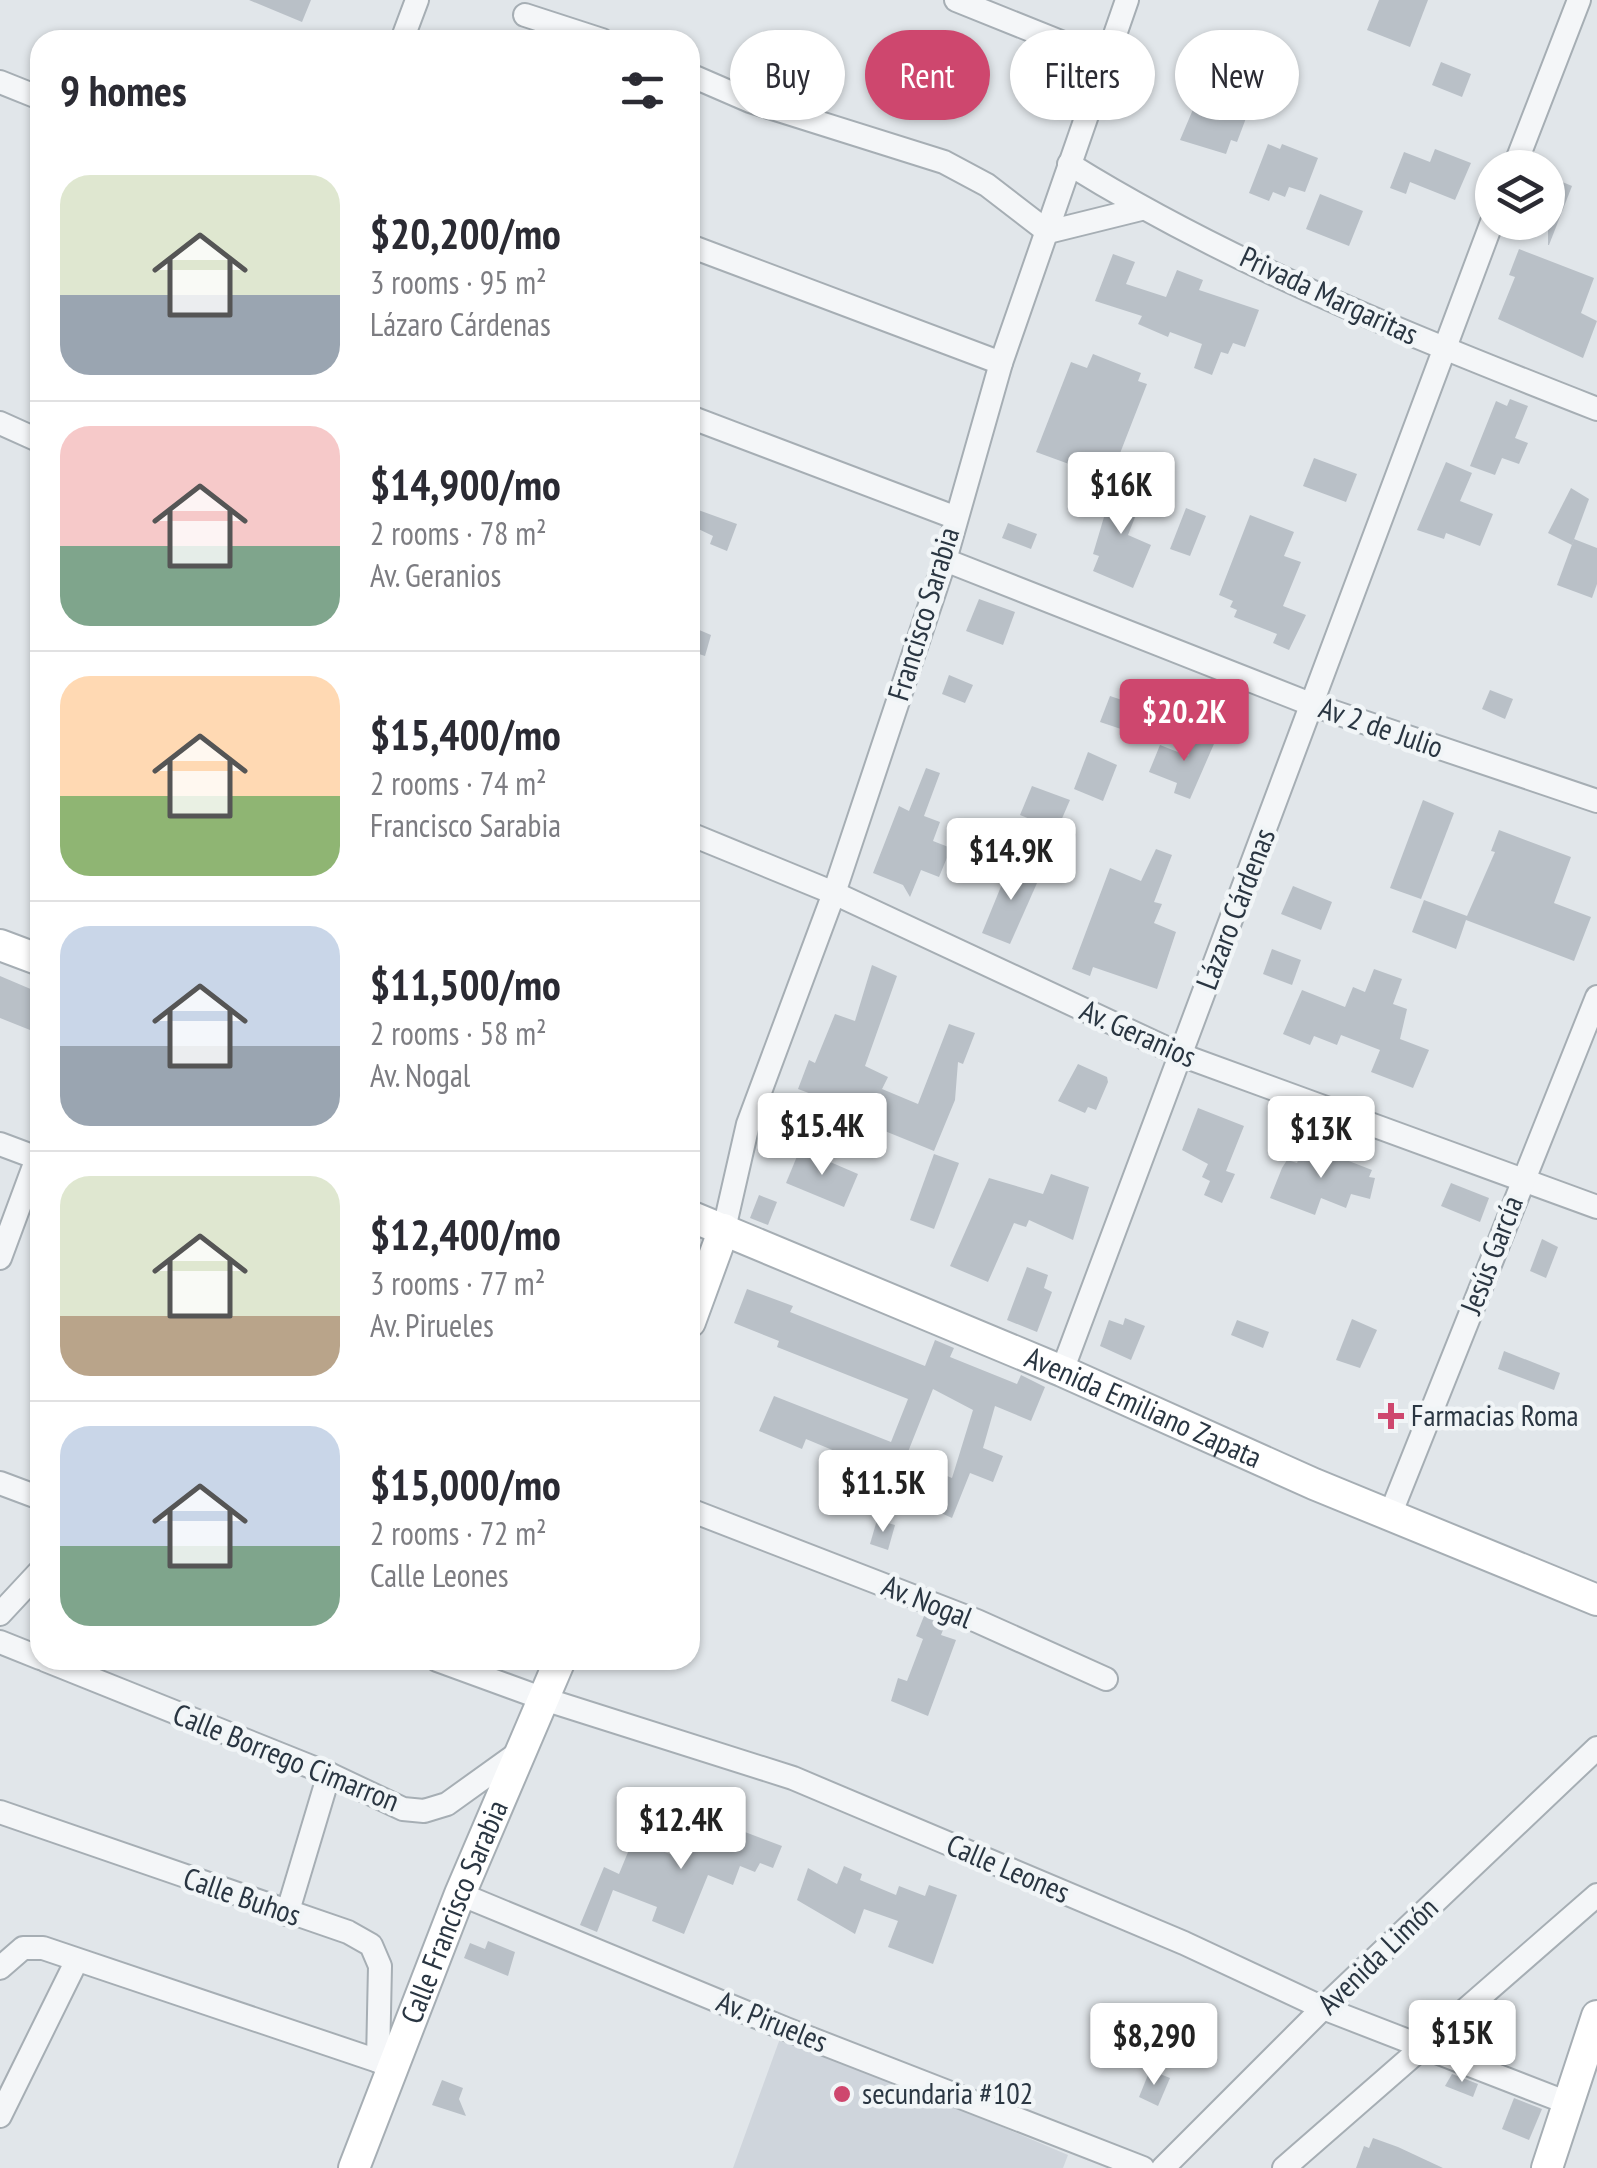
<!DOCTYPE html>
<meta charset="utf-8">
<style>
body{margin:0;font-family:"PT Sans Narrow",sans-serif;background:#f7f7f7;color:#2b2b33;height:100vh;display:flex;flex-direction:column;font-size:38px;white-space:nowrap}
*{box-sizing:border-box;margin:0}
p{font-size:32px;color:#7c7c81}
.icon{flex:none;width:55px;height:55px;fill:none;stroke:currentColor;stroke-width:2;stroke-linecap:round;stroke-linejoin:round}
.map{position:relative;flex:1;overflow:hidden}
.side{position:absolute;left:30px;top:30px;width:670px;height:1640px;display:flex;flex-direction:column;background:#fff;border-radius:30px;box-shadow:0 2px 8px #0004}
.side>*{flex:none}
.hud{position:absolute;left:730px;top:30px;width:715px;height:90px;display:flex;gap:20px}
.buttons{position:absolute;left:1475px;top:150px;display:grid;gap:20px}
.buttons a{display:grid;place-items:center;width:90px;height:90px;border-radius:50%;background:#fff;box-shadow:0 2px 8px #0004;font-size:50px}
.price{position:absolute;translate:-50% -85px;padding:0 22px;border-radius:10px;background:#fff;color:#222;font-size:32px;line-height:65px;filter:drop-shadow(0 2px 5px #0008)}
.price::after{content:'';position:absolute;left:50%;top:60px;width:30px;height:22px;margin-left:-15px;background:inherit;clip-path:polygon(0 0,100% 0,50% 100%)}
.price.on{background:#ce476e;color:#fff}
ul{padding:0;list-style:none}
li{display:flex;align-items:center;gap:30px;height:250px;padding:0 30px}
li+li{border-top:2px solid #e1e1e2}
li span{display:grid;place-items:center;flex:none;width:280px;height:200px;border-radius:30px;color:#555}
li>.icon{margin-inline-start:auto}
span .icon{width:120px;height:120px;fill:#fffc;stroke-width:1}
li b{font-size:42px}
h2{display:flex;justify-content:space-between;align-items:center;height:120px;padding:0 30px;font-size:42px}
.chip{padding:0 35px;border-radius:45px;background:#fff;box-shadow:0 2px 8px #0004;font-size:35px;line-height:90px}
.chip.on{background:#ce476e;color:#fff}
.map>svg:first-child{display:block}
.built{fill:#cfd5dc}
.building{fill:#b9c0c7;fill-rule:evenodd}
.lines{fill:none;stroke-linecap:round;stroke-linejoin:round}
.street-casing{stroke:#a6aeb4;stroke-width:26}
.secondary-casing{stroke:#a6aeb4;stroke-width:34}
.street{stroke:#f4f6f8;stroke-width:22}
.secondary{stroke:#fff;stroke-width:30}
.poi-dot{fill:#ce476e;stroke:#f1f5f7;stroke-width:4}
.labels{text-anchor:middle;stroke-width:9;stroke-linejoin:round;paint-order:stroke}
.street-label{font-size:30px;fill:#2a3642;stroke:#f1f5f7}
.poi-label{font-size:30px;fill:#2a3642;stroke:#f1f5f7;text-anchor:start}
</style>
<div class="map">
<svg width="1597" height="2168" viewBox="0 0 1597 2168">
<rect width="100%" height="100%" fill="#e1e6ea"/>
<!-- built -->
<polygon class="built" points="782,2033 1068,2155 1063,2168 733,2168"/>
<!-- building -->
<g class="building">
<polygon points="249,0 311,0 302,22"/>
<polygon points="1379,0 1428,0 1410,47 1367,30"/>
<polygon points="1441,62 1471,74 1462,97 1432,85"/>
<polygon points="1208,74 1254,97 1237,142 1231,140 1226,154 1180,140"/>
<polygon points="1268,144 1280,149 1282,144 1318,158 1305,192 1289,187 1285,197 1273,192 1269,201 1249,193"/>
<polygon points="1435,149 1471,163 1455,200 1410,182 1406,194 1390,188 1404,152 1430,162"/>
<polygon points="1548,176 1572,186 1549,245 1548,245"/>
<polygon points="1320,194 1363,211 1349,246 1306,229"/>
<polygon points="1519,249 1594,278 1581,313 1597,321 1583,358 1498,319 1515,277 1509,275"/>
<polygon points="1113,254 1135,262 1126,284 1166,297 1177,270 1203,280 1199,290 1259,310 1245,347 1233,343 1228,354 1221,352 1212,375 1194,368 1202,344 1170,332 1168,337 1138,324 1142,316 1095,301"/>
<polygon points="1093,354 1141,373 1138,381 1147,384 1110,479 1036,452 1071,362 1087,368"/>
<polygon points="1510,399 1528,406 1515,438 1528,443 1519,464 1502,458 1495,475 1470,466 1496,401 1507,406"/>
<polygon points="1314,458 1357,474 1346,502 1303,486"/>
<polygon points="1446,462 1472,473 1460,501 1493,514 1480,546 1446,533 1444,539 1417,530"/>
<polygon points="1115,480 1145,492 1128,535 1151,545 1133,588 1093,571 1099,556 1093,554"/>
<polygon points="1571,488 1589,499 1572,545 1548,533"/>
<polygon points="690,507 737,524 727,551 710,544 713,536 690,525"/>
<polygon points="1186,508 1206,516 1190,556 1170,549"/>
<polygon points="1250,515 1294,532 1284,556 1301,562 1283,606 1306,615 1289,650 1273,643 1277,634 1234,617 1237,610 1230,607 1233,601 1219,595"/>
<polygon points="1008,523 1037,534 1031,549 1002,538"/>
<polygon points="1574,539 1597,548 1597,584 1592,598 1557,585"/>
<polygon points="979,599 1015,612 1003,645 966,631"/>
<polygon points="690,626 711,635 705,656 690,651"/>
<polygon points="949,675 973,685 965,703 942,694"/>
<polygon points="1490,690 1513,699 1505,719 1482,709"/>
<polygon points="1110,696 1140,706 1130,732 1100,722"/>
<polygon points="1200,727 1217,737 1190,799 1174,793 1177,783 1149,772 1160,745 1188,756"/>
<polygon points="1088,752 1117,765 1103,801 1074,789"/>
<polygon points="926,768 940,773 924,816 940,822 933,841 951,848 939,877 921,870 910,897 903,885 873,873 899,806 909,811"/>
<polygon points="1032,786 1070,800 1057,830 1020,815"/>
<polygon points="1423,800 1454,813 1421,899 1390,888"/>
<polygon points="1059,827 1076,834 1068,874 1044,865"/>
<polygon points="1499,830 1571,857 1554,903 1591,917 1574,961 1466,920 1456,949 1412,932 1424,900 1467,916 1495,852 1491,851"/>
<polygon points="1156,849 1172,855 1154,902 1162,904 1154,923 1176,932 1157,989 1093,967 1090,976 1072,969 1110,868 1141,881"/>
<polygon points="1011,862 1041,874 1010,944 982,933"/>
<polygon points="1293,886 1332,902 1321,930 1281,914"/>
<polygon points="1272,949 1301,960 1292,985 1263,974"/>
<polygon points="872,965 897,976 865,1066 888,1077 882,1089 918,1104 949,1024 975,1033 963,1064 958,1062 955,1100 934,1151 843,1114 846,1107 798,1089 809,1060 815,1063 835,1014 855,1021"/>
<polygon points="1374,969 1402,979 1393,1004 1407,1009 1400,1039 1429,1050 1413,1088 1371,1072 1380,1050 1341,1035 1337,1045 1314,1036 1310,1045 1283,1034 1302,990 1345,1007 1353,987 1365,992"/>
<polygon points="0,976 40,993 40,1034 0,1018"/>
<polygon points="1078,1064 1107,1077 1108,1082 1096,1110 1088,1107 1085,1113 1058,1101"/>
<polygon points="1198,1108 1244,1126 1226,1171 1235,1174 1222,1203 1204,1195 1210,1181 1202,1177 1208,1164 1182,1150"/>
<polygon points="1305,1144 1372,1170 1369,1177 1375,1178 1370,1199 1351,1194 1346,1208 1321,1198 1315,1215 1270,1198 1282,1168 1287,1160 1297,1163"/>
<polygon points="800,1149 858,1174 844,1207 786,1183"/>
<polygon points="934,1154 959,1163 934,1229 910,1220"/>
<polygon points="1051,1174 1089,1187 1073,1240 1029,1220 1026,1227 1014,1223 988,1282 950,1266 989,1178 1043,1194"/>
<polygon points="1451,1183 1489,1198 1480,1222 1441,1206"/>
<polygon points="759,1195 777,1202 768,1225 750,1218"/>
<polygon points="1542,1239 1558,1247 1546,1278 1530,1271"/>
<polygon points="1027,1267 1048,1275 1044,1288 1052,1292 1037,1332 1007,1320"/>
<path d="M747,1289L793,1306L790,1312L925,1366L935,1340L954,1348L950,1357L1017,1384L1021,1375L1045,1387L1031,1421L995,1406L983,1448L1003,1456L993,1482L970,1473L952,1518L891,1490L897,1477L806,1439L802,1449L759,1431L774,1396L891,1442L908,1399L777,1347L779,1341L734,1323ZM933,1389L973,1410L952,1478L935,1471L929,1486L900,1472Z"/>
<polygon points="1125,1318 1145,1326 1131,1360 1100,1346 1109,1320 1123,1325"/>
<polygon points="1352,1319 1377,1330 1360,1368 1336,1360"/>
<polygon points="1237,1320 1269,1332 1263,1348 1231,1335"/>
<polygon points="1504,1351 1560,1373 1554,1390 1498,1369"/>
<polygon points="877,1520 895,1525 888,1550 870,1544"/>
<polygon points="924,1616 945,1625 941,1635 956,1640 928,1716 891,1701 898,1678 907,1681 923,1639 916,1636"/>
<polygon points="695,1813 782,1846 773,1868 760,1863 755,1872 740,1866 733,1885 708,1875 684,1934 652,1921 657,1907 613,1890 597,1932 580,1925 604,1867 619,1874 633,1840 678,1857"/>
<polygon points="844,1866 862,1874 860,1880 896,1895 899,1886 925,1896 929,1885 957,1895 933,1964 888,1947 898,1921 864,1909 855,1934 797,1900 808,1868 837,1884"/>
<polygon points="488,1941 515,1952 508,1976 464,1958 470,1943 485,1949"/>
<polygon points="1150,2070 1170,2078 1158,2106 1139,2097"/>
<polygon points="1452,2074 1478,2084 1473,2097 1445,2086"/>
<polygon points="442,2080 463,2088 459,2099 466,2116 432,2105"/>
<polygon points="1514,2098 1542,2109 1529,2140 1502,2129"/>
<polygon points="1373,2138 1398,2147 1443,2168 1356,2168 1364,2146 1369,2148"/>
</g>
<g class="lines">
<defs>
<g id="street">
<polyline points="956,0 1103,59"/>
<polyline points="525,15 602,40"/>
<polyline points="402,40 417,0"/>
<polyline points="690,75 750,101 944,162 987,185 1048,232 1141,209"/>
<polyline points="0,82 40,98"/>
<path d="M1069,164C1233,266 1418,339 1597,409"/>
<polyline points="1514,168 1579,0"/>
<polyline points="690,246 1001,363"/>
<polyline points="690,417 954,517"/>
<polyline points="0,423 40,441"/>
<polyline points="945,560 1313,705 1597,801"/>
<polyline points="690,834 834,893 1181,1055 1597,1207"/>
<polyline points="0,1144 40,1159"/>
<polyline points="724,1229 748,1124 834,893 945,560 1001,363 1127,0"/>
<polyline points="0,1258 37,1158"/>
<polyline points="1062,1371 1492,222"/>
<polyline points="0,1483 40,1498"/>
<polyline points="690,1510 977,1621 1106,1679"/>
<polyline points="1390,1515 1597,997"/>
<polyline points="0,1614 40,1571"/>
<polyline points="0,1642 40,1658"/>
<polyline points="45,1660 329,1774 403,1809 424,1811 447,1804 518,1753"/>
<polyline points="437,1660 544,1699 793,1778 1184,1943 1323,2008 1568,2103"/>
<polyline points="0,1812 348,1932 371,1945 380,1966 378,2061"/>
<polyline points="460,1894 786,2029 1143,2168"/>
<polyline points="287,1914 329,1774"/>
<polyline points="0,1968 23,1948 43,1948 390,2065"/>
<polyline points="0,2116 76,1962"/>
<polyline points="1163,2168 1323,2008 1597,1748"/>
<polyline points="1284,2168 1597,1895"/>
</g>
<g id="secondary">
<polyline points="0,945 40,960"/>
<path id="s1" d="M690,1216L1062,1371L1314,1484L1597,1600"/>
<polyline points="690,1322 724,1229"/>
<path id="s2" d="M354,2168L460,1894L560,1660"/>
<polyline points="1547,2168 1597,2016"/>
</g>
</defs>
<!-- street casing -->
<use href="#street" class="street-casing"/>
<!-- secondary casing -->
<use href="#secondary" class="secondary-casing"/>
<!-- street -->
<use href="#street" class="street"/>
<!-- secondary -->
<use href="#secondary" class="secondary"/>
</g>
<!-- markers -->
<g class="poi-dot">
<path d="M1386 1401h10v10h10v10h-10v10h-10v-10h-10v-10h10z"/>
<circle cx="842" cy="2094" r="10"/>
</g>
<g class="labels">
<!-- street labels -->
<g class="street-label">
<text transform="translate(1329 296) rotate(25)" y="10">Privada Margaritas</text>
<text transform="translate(924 614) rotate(-73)" y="10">Francisco Sarabia</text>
<text transform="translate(1381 728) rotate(19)" y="10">Av 2 de Julio</text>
<text transform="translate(1236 909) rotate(-69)" y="10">Lázaro Cárdenas</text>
<text transform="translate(1138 1034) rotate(24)" y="10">Av. Geranios</text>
<text transform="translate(1492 1255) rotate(-69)" y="10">Jesús García</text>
<text dy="10" stroke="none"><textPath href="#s1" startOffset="492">Avenida Emiliano Zapata</textPath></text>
<text transform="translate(927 1602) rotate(22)" y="10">Av. Nogal</text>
<text transform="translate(286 1758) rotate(22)" y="10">Calle Borrego Cimarron</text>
<text transform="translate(1008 1869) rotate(23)" y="10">Calle Leones</text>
<text transform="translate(242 1897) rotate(19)" y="10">Calle Buhos</text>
<text dy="10" stroke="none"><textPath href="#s2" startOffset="275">Calle Francisco Sarabia</textPath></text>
<text transform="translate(1378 1956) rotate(-44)" y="10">Avenida Limón</text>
<text transform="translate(772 2022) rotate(22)" y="10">Av. Pirueles</text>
</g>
<!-- poi labels -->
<g class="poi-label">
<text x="1411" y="1426">Farmacias Roma</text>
<text x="862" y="2104">secundaria #102</text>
</g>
</g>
</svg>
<div class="buttons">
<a><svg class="icon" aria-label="layers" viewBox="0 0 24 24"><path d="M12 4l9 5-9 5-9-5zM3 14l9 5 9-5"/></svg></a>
</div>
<b class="price" style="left:1121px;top:537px">$16K</b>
<b class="price on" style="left:1184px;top:764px">$20.2K</b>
<b class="price" style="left:1011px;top:903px">$14.9K</b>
<b class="price" style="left:822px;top:1178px">$15.4K</b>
<b class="price" style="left:1321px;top:1181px">$13K</b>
<b class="price" style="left:883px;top:1535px">$11.5K</b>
<b class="price" style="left:681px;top:1872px">$12.4K</b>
<b class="price" style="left:1462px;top:2085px">$15K</b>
<b class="price" style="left:1154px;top:2088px">$8,290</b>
<div class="hud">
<a class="chip">Buy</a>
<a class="chip on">Rent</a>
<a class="chip">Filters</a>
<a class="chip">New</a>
</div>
<section class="side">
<h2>9 homes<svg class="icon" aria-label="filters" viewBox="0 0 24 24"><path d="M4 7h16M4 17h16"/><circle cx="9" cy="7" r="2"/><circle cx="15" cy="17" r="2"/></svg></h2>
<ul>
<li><span style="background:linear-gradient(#dfe7d0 60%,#9aa5b1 0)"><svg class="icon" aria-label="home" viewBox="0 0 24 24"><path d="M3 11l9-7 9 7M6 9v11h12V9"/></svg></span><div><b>$20,200/mo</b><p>3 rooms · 95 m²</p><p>Lázaro Cárdenas</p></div></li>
<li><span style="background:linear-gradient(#f6c9c9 60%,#7fa58c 0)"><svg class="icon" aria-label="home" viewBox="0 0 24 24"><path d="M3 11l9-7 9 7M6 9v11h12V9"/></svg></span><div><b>$14,900/mo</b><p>2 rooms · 78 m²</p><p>Av. Geranios</p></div></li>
<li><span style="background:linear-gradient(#ffd9b3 60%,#8fb573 0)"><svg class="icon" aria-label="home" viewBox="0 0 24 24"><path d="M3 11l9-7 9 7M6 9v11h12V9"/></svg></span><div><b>$15,400/mo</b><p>2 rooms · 74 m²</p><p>Francisco Sarabia</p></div></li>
<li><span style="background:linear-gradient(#c9d6e8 60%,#9aa5b1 0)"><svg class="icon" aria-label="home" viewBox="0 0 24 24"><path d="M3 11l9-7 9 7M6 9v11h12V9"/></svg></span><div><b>$11,500/mo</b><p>2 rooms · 58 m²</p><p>Av. Nogal</p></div></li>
<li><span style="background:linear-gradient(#dfe7d0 70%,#b9a48a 0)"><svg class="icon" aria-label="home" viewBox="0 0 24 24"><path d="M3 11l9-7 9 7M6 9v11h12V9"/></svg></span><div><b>$12,400/mo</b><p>3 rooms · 77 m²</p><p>Av. Pirueles</p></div></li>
<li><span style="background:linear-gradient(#c9d6e8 60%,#7fa58c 0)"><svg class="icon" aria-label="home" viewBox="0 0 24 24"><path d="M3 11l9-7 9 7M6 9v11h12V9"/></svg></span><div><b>$15,000/mo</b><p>2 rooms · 72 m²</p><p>Calle Leones</p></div></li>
</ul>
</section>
</div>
